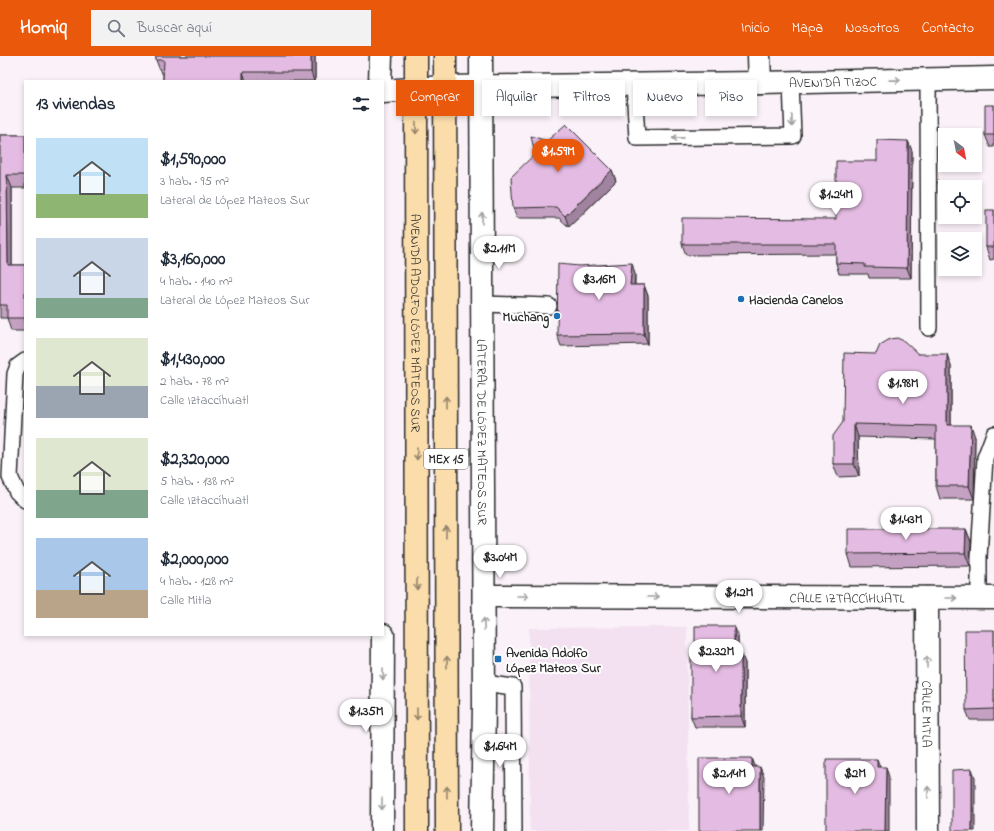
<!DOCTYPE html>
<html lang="es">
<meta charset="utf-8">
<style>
body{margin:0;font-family:"Indie Flower",sans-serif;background:#f2f2f3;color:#1f2937;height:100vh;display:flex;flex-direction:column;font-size:15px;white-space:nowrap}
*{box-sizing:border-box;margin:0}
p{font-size:13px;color:#747a83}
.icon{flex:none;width:22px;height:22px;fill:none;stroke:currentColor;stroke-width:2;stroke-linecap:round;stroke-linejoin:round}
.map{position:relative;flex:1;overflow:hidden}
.panel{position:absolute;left:24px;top:24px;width:360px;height:556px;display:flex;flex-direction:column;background:#fff;border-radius:0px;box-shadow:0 2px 6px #0003}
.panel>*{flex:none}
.top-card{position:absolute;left:396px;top:24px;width:380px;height:36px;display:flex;gap:8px}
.needle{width:26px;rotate:148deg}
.fabs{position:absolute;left:938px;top:72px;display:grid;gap:8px}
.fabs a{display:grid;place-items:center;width:44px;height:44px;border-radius:0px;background:#fff;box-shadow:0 2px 6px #0003;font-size:20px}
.price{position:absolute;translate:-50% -34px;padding:0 9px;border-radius:14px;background:#fff;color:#222;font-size:13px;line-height:26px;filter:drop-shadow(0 1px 2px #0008)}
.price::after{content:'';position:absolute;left:50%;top:24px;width:12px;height:9px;margin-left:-6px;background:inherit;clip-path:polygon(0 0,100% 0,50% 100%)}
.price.active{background:#ea580c;color:#fff}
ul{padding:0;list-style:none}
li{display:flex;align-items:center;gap:12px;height:100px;padding:0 12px}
li span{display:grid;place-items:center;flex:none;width:112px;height:80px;border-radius:0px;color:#555}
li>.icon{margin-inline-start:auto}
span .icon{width:48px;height:48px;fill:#fffc;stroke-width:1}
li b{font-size:17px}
h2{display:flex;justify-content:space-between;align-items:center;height:48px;padding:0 12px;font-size:17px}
.tag{padding:0 14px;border-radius:0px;background:#fff;box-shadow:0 2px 6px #0003;font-size:14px;line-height:36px}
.tag.active{background:#ea580c;color:#fff}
header{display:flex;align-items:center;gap:24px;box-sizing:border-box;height:56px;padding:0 20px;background:#ea580c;color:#fff}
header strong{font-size:19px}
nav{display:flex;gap:22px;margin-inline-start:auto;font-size:14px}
.search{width:280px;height:36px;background:#f2f2f3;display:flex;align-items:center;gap:10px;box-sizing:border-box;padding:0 14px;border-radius:0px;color:#747a83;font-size:15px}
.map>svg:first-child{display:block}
.built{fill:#f3e1f2}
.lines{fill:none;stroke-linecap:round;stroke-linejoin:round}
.service-casing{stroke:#2b2b2b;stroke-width:18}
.minor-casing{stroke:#2b2b2b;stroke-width:25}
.secondary-casing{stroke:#2b2b2b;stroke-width:25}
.primary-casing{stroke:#2b2b2b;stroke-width:25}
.service{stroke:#fff;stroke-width:15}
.minor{stroke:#fff;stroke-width:22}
.secondary{stroke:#fff;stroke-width:22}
.primary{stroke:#fbddab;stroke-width:22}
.wall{fill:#c4a1c2;stroke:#2b2b2b}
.shaded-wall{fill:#a0839e;stroke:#2b2b2b}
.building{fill:#e4bbe2;stroke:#2b2b2b}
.oneway{stroke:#a0a0a0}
.oneway2{stroke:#93846b}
.poi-dot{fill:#1f6fb2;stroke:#fff;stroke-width:1.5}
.labels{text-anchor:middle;stroke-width:4;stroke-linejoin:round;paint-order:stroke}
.shield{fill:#fff;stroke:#6b6b6b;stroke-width:1}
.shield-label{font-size:12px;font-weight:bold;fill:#2b2b2b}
.street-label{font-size:13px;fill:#2b2b2b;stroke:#fff}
.poi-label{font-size:13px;font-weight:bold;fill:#2b2b2b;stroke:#fff;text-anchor:start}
</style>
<header>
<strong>Homiq</strong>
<div class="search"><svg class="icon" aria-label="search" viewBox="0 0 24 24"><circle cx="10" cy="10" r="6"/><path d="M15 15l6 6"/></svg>Buscar aquí</div>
<nav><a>Inicio</a><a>Mapa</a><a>Nosotros</a><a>Contacto</a></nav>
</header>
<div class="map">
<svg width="994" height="775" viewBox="0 0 994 775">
<rect width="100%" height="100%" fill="#faf1f9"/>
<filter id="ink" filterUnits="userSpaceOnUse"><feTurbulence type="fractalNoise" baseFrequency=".025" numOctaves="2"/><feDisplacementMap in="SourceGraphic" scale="8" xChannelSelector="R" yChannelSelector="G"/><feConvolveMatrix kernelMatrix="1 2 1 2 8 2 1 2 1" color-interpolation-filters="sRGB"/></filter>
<g filter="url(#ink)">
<!-- built -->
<polygon class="built" points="687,571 689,775 530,775 529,572"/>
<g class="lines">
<defs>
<g id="service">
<polyline points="928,23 929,272"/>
<polyline points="634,29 637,82 793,80 791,26"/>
<polyline points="482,248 549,250"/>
<polyline points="25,305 18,310 15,318 10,421 17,436 25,444"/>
<polyline points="979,542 979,501 985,402 994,378"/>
<polyline points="484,627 513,631 514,775"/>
</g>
<g id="minor">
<path id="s1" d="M484,540L994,542"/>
<path id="s2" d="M927,542L928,775"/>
</g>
<g id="secondary">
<path id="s3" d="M481,0L484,649L482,775"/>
<polyline points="759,0 760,27"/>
<polyline points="380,25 381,0"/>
<path id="s4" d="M383,35L445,31L760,27L994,22"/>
<polyline points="382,775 383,579"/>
</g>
<g id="primary">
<path id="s5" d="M416,0L417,775"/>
<polyline points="445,0 447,775"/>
</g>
</defs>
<!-- service casing -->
<use href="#service" class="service-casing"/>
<!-- minor casing -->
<use href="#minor" class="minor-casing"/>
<!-- secondary casing -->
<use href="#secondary" class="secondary-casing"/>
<!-- primary casing -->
<use href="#primary" class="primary-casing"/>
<!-- service -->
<use href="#service" class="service"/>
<!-- minor -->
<use href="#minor" class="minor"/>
<!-- secondary -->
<use href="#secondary" class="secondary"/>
<!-- primary -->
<use href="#primary" class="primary"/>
</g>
<!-- wall -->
<g class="wall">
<polygon points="156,0 315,0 315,25 163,25 163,17 161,17 156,4"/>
<polygon points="994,49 994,91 990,91 985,79"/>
<polygon points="0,79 25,79 25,132 12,132 12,209 25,209 25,275 11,275 7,262 0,262"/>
<polygon points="908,85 912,95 911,222 869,222 868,218 839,218 836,207 836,198 686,199 682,188 836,163 877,105"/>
<polygon points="612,114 616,125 569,171 559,162 517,162 513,152"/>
<polygon points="994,154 994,203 990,204 986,191"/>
<polygon points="635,218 635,229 644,229 648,240 648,288 561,290 557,279"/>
<polygon points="876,298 918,298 951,310 951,369 975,381 974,443 940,443 936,430 936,383 858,381 859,420 838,421 833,408 843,366"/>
<polygon points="966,473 971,486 970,510 852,511 848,498"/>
<polygon points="994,574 994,664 970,664 966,654"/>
<polygon points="738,580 738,596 745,607 745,671 695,671 691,661 695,596"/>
</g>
<!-- shaded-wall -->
<g class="shaded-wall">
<polygon points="311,0 315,0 315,25 314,25 311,16"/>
<polygon points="243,16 246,25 243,25"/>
<polygon points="908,85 912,95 911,222 907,212"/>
<polygon points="612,114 616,125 569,171 565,160"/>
<polygon points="7,119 12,132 12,222 8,209"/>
<polygon points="632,207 635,218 634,239 630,229"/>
<polygon points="644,229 648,240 648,288 644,278"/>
<polygon points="947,298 951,310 951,382 947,369"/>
<polygon points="854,368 858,381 859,420 854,408"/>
<polygon points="971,369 975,381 974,443 969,430"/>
<polygon points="966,473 971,486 970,510 965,497"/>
<polygon points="734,570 738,580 738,607 734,596"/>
<polygon points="741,596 745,607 745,671 741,660"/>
<polygon points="752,702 756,712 752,711"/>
<polygon points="877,703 881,713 877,711"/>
<polygon points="760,711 764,721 763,775 760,775"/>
<polygon points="886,711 889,721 889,775 885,775"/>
<polygon points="972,713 975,721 975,775 972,775"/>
</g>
<!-- building -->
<g class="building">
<polygon points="156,0 311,0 311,16 243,16 243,25 163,25 164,4 156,4"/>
<rect x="985" y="49" width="9" height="30"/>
<polygon points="566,68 612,114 565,160 556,151 513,152 511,121 535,98 531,80 547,85"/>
<polygon points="0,79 25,79 25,119 7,119 8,209 25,209 25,262 7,262 7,249 0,249"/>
<polygon points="877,84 908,85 907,212 865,211 865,208 836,207 836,188 682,188 682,162 836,163 836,105 877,105"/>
<rect x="986" y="154" width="8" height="37"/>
<polygon points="632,207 630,229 644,229 644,278 557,279 558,208 579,210"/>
<polygon points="897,282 904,285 918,298 947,298 947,369 971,369 969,430 936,430 936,370 854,368 854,408 833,408 833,380 843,366 844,297 876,298 880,289 890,283"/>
<polygon points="848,473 966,473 965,497 848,498"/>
<polygon points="695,570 734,570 734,596 741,596 741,660 691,661 691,596 695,596"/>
<polygon points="965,574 994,574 994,653 966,654"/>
<polygon points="699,702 752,702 752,711 760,711 760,775 699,775"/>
<polygon points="826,703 877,703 877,711 886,711 885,775 826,775"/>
<polygon points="972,713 972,775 952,775 952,714"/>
</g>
<!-- one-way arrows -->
<defs><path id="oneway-shaft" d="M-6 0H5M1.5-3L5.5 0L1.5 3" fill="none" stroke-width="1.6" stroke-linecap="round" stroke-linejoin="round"/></defs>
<g class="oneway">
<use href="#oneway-shaft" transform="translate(895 24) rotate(-1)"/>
<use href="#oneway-shaft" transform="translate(792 65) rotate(88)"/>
<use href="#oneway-shaft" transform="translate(678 82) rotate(179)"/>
<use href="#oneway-shaft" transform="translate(482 162) rotate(-90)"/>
<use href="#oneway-shaft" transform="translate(523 540)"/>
<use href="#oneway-shaft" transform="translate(653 541)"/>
<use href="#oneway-shaft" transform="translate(951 542)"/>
<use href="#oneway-shaft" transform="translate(484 568) rotate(-91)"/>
<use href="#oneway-shaft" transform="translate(927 606) rotate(-90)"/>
<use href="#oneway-shaft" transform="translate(383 618) rotate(90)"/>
<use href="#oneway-shaft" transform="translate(928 736) rotate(-90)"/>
<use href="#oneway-shaft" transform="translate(382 748) rotate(90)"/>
</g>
<g class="oneway2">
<use href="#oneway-shaft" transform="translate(416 72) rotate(90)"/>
<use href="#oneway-shaft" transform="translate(446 346) rotate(-90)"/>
<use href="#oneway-shaft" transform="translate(417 398) rotate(90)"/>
<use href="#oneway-shaft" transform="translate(446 476) rotate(-90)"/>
<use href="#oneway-shaft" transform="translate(417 528) rotate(90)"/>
<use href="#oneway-shaft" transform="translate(447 606) rotate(-90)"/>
<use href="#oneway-shaft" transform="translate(417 658) rotate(90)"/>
<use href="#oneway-shaft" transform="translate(447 736) rotate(-90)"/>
</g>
</g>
<!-- markers -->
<g class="poi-dot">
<circle cx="741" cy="243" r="4"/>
<circle cx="557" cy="260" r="4"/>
<rect x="494" y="599" width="8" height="8" rx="2"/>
</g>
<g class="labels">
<!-- shield labels -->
<rect class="shield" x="424" y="393" width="44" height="20" rx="3"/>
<g class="shield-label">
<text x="446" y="407">MEX 15</text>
</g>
<!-- street labels -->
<g class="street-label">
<text dy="5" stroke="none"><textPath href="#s4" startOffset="450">AVENIDA TIZOC</textPath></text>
<text dy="5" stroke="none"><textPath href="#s5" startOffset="267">AVENIDA ADOLFO LÓPEZ MATEOS SUR</textPath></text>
<text dy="5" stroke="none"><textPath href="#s3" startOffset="376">LATERAL DE LÓPEZ MATEOS SUR</textPath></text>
<text dy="5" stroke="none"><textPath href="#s1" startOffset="363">CALLE IZTACCÍHUATL</textPath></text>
<text dy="5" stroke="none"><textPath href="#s2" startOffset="116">CALLE MITLA</textPath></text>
</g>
<!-- poi labels -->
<g class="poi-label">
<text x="749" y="248">Hacienda Canelos</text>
<text x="549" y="265" text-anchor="end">Muchang</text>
<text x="506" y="601">Avenida Adolfo<tspan x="506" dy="15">López Mateos Sur</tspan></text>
</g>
</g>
</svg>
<div class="fabs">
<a><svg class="needle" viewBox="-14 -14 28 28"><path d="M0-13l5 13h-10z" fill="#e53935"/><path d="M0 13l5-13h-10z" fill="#747a83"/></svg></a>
<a><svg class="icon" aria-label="locate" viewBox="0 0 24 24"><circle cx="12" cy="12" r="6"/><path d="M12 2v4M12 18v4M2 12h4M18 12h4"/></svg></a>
<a><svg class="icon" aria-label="layers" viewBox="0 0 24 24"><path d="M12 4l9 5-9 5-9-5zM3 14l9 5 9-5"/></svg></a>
</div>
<b class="price active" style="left:558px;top:117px">$1.59M</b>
<b class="price" style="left:836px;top:160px">$1.24M</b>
<b class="price" style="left:499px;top:214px">$2.11M</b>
<b class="price" style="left:599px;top:245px">$3.16M</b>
<b class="price" style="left:903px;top:349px">$1.98M</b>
<b class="price" style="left:906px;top:485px">$1.43M</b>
<b class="price" style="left:500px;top:523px">$3.04M</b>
<b class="price" style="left:739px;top:558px">$1.2M</b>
<b class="price" style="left:716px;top:617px">$2.32M</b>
<b class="price" style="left:366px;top:677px">$1.35M</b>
<b class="price" style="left:500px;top:712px">$1.64M</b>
<b class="price" style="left:729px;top:739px">$2.14M</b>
<b class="price" style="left:855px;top:739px">$2M</b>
<div class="top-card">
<a class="tag active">Comprar</a>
<a class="tag">Alquilar</a>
<a class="tag">Filtros</a>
<a class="tag">Nuevo</a>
<a class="tag">Piso</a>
</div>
<section class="panel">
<h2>13 viviendas<svg class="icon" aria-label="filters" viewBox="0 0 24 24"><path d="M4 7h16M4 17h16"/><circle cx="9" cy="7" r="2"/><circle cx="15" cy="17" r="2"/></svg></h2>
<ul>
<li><span style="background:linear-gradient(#bfe0f5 70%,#8fb573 0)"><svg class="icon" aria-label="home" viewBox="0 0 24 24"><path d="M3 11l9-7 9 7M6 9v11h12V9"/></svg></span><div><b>$1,590,000</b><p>3 hab. · 95 m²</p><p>Lateral de López Mateos Sur</p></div></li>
<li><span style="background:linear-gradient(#c9d6e8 75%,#7fa58c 0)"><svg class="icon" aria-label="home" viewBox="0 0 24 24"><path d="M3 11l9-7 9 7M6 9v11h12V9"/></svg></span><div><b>$3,160,000</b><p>4 hab. · 140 m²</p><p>Lateral de López Mateos Sur</p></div></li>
<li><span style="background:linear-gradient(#dfe7d0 60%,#9aa5b1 0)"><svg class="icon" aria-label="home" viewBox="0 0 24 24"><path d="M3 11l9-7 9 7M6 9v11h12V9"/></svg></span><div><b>$1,430,000</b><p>2 hab. · 78 m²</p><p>Calle Iztaccíhuatl</p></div></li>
<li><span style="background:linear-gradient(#dfe7d0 65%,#7fa58c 0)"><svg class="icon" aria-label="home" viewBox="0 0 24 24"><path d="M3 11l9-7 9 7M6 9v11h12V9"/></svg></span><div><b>$2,320,000</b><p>5 hab. · 138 m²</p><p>Calle Iztaccíhuatl</p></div></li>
<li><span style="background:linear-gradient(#a9c7e8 65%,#b9a48a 0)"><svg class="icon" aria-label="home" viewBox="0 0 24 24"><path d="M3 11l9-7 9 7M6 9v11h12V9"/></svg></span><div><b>$2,000,000</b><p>4 hab. · 128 m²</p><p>Calle Mitla</p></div></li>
</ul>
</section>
</div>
